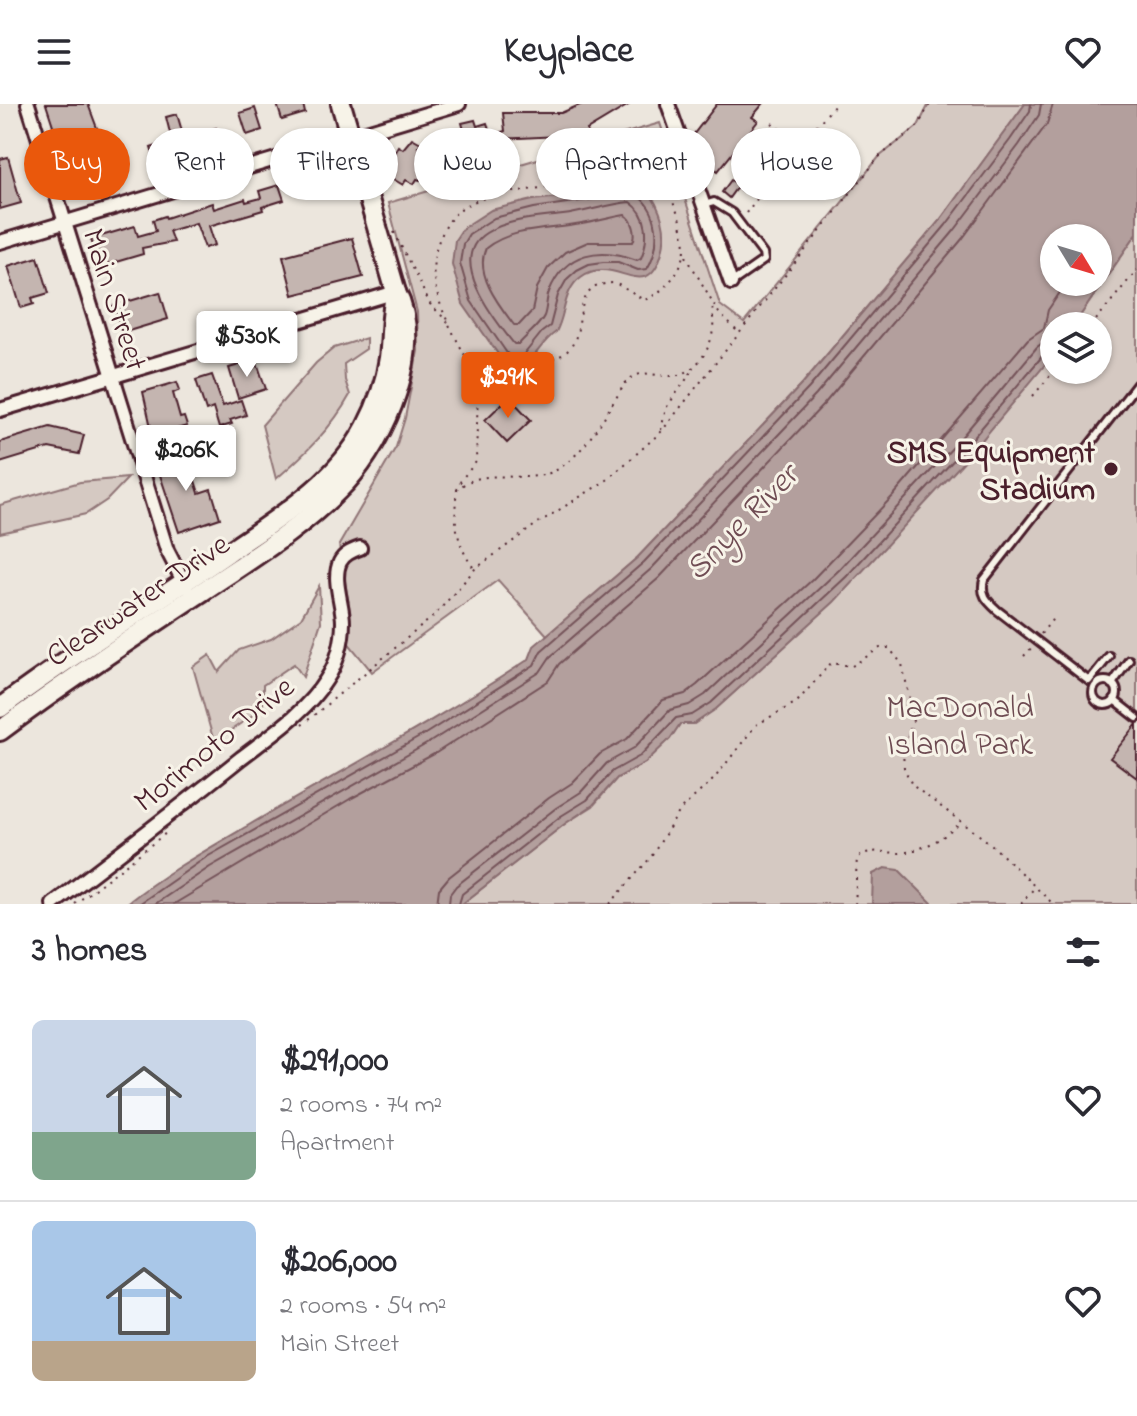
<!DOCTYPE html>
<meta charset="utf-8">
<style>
body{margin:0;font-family:"Indie Flower",sans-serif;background:#f7f7f7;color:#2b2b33;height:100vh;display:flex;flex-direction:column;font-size:30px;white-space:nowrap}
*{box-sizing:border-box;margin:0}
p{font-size:26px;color:#7c7c81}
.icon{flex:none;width:44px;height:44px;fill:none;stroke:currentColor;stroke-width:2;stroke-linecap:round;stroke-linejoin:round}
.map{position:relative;height:800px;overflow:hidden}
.panel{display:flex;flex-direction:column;background:#fff;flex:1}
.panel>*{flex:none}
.top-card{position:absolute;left:24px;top:24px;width:1090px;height:72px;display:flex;gap:16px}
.needle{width:52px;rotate:128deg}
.buttons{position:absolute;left:1040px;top:120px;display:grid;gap:16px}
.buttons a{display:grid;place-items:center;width:72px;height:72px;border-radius:50%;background:#fff;box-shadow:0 2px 6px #0004;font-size:40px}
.price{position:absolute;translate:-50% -68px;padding:0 18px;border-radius:8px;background:#fff;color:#222;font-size:26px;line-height:52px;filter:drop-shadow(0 2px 4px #0008)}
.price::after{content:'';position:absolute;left:50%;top:48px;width:24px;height:18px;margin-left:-12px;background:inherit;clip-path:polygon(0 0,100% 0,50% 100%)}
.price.active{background:#ea580c;color:#fff}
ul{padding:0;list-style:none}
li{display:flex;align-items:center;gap:24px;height:200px;padding:0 32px}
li+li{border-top:2px solid #e1e1e2}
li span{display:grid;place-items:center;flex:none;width:224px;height:160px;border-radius:12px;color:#555}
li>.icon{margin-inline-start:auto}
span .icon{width:96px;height:96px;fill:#fffc;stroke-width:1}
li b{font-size:34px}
h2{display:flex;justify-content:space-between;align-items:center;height:96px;padding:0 32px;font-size:34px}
.chip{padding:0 28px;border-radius:36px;background:#fff;box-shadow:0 2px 6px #0004;font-size:28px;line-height:72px}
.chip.active{background:#ea580c;color:#fff}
header{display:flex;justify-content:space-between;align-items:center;height:104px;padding:0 32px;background:#fff;font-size:36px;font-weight:800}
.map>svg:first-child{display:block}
.green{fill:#d5c9c2;stroke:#907476;stroke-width:2}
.water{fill:#b39f9d;stroke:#896c6f;stroke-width:2;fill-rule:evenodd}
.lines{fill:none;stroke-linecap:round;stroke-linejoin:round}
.shore{stroke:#745259;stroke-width:2}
.building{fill:#c4b5b0;stroke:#4a1f2b;stroke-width:2}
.service-casing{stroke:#4a1f2b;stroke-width:12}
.minor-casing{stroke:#4a1f2b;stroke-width:18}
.secondary-casing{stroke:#4a1f2b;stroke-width:24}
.path{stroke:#4a1f2b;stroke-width:2;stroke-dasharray:2 6;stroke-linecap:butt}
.service{stroke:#f7f3e8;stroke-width:6}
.minor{stroke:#f7f3e8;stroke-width:12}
.secondary{stroke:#f7f3e8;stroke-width:18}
.poi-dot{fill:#4a1f2b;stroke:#f7f3e8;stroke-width:3}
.labels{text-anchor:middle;stroke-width:6;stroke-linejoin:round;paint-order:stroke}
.street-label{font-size:32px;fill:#4a1f2b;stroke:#f7f3e8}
.poi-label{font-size:32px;font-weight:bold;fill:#4a1f2b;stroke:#f7f3e8;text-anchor:end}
.park-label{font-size:32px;fill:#6d4a51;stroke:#f7f3e8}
.water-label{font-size:34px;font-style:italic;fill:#6f4c53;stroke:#f7f3e8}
</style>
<header><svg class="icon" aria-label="menu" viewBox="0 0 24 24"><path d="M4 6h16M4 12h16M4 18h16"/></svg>Keyplace<svg class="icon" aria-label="heart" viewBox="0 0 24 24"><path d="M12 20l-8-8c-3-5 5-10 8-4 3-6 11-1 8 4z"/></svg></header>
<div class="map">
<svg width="1137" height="800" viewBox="0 0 1137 800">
<rect width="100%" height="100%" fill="#ece6dd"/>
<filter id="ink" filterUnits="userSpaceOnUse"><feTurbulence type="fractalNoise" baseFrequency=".0125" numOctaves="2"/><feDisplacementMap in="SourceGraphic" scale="16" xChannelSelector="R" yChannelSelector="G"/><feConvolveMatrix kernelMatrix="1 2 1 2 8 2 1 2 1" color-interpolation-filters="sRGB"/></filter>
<g filter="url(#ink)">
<!-- green -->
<g class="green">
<polygon points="929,0 1025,0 940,116 803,279 638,453 547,531 498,476 372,568 346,536 350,507 339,441 396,343 405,314 418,247 417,208 388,99 660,19 720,201 744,219 879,53 918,22"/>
<polygon points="1137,129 1137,800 462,800 566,719 593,702 617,674 645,659 670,634 680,620 716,605 833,498 1054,250 1054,266 1098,266 1098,222 1073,222"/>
<path d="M366,234V245L344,260L345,276L350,291C332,324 304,351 276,375L262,321L316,259L334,244Z"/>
<polygon points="128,374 107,396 86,410 0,429 0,401 80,378"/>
<polygon points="319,482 321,518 303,573 294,560 263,581 263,604 214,638 193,563 210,551 219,568 239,546 271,535 301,514"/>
</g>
<!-- water -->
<g class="water">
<path d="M1025,0H1137V129L1073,222H1054V250L967,354L834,498L716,605L694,620H680L670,635L645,659L617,674L593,701L566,719L462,800H126C165,769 206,746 249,721C343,666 439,615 529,555L534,542L638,453L803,279L940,116ZM1098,134V178H1054V134Z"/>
<path d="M627,80C640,81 650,88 656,100C664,116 667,131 662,148C647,203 615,148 581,173C563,186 566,210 556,228C539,239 531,264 512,270L463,200L452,160L455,136L463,124L491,106L533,96L578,91Z"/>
<polygon points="885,764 899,766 933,800 872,800 873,770"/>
</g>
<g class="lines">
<!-- shore -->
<g class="shore">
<path d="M633,89C660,104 662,140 647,165L638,166L618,158H603L589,160L577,166L567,175L558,191L550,222L542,228L518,258H513L471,197L460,159L463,140L469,130L494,114L534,104Z"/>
<path d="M630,98C649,111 649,135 641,154L637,156C601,142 565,147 549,188C546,195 547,204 544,212C540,221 526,232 519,240H514C495,216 445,155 486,129C508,115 538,114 563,111C586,108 608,100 630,98Z"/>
<path d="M625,111C633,115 637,130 633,138H588L565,148L548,164L537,184L532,207L519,221H514C499,201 474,170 486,144C512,123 551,126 582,120C596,118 611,113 625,111Z"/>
<polyline points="139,800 205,754 425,630 534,561 541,547 644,458 809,284 946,121 1010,36 1030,7 1031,0"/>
<polyline points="155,800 210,763 430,638 540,568 550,553 651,465 816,291 954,127 1019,41 1039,11 1041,0"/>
<polyline points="174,800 350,695 436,649 548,577 559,560 659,474 825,299 963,134 1047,20 1053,0"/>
<polyline points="437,800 439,785 449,773 549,694 572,679 600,650 627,635 663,596 685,590 697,581 812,476 893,392 1028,235 1044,224 1048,206 1067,178"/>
<polyline points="449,800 450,790 456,782 556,704 581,688 607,659 634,644 670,606 689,601 705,591 839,466 954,342 1037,243 1045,237 1054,236"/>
<polyline points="459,800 462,790 561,712 587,696 613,667 640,652 676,614 692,611 711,599 846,473 961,348 1045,249 1054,246"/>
</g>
</g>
<!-- building -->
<g class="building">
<polygon points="46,0 88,0 104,43 87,49 98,82 75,89"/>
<polygon points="277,0 303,0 305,9 282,16"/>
<polygon points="582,0 630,0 587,26 589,33 576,40 560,41 559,32 497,35 498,39 493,40 497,54 457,66 460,77 442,82 437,63 463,56 455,29 464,26 462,19 475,16 477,22 487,19 491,31 505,27 503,9 561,9"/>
<polygon points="717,0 763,0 752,13 758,17 718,67 694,48 690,35"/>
<polygon points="255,4 262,26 247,31 240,9"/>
<polygon points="177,10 184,34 216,24 220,38 156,59 151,44 172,37 166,13"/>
<polygon points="772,29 780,35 741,86 737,83 729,94 722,88 731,76 734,78"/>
<polygon points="412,34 421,39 418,43 427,48 421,59 428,62 420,76 417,75 414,80 406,76 403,81 383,69 398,42 403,45"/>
<polygon points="8,53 21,99 0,105 0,55"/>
<polygon points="334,59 341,81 326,86 320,63"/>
<polygon points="279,81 284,96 262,103 263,106 209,122 215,141 205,144 196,119 169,127 173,138 142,144 143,150 99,163 91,135 135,122 138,132 156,127 153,116 165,112 166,114 212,99 214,105 245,95 246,98 261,94 259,87"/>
<polygon points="352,134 363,173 293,191 283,152"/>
<polygon points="38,153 49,189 32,194 34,200 21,204 8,162"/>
<polygon points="160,188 168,215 122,229 113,202"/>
<polygon points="256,256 266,285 238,294 229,264"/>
<polygon points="212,271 223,302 241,296 246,311 230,316 232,320 219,324 213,304 206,307 196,276"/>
<polygon points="177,278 180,286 173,289 180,314 184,313 187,322 153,332 143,288"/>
<polygon points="509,293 531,316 507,339 485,316"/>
<polygon points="50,323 84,331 79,350 49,344 0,359 0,338"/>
<polygon points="185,346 199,389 211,385 220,414 179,428 155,356"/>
<polygon points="1137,620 1137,674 1110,654"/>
</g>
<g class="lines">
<defs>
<g id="service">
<polyline points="704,101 714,98 732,109 763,150 764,156 731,179"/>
<path d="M1109,552L1089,577L997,506C987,497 980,490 984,476L1137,280"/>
<circle cx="1105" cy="589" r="12"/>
<polyline points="1112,580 1129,556"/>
<polyline points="1114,596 1137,614"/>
</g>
<g id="minor">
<polyline points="28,0 167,446 186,483"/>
<polyline points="668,0 731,179"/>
<polyline points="0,138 459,0"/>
<polyline points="0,306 396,188"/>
<path d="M53,800C116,752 179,704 241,654C271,631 306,608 326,576C337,560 343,538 343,518C343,500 332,475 340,458C344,450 352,447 360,444"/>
</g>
<g id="secondary">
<path d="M0,604C73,549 152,501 227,449C278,414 336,380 366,323C377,302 386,277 389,254C392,231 390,210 396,188"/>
<path d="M0,627C67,577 136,531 206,485C254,453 306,421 346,378C386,334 425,245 396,188L341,0"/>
</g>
</defs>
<!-- service casing -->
<use href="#service" class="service-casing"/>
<!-- minor casing -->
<use href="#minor" class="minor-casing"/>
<!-- secondary casing -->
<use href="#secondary" class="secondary-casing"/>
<!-- path -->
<g class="path">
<polyline points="772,19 798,40"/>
<polyline points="746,109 799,41 836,0"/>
<polyline points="394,128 430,200 448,218"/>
<polyline points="686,152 719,209 739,229"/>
<polyline points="1091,222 1137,166"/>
<polyline points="1033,292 1055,266"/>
<polyline points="661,326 666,304 693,266"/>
<path d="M457,386L461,376L476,358L478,282L476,273C456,230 417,180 441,132C447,119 454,108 467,101C491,88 524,88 550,82C585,73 622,58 656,76C673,85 689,136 684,152C678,171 663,189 644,196L615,179C554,179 607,257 536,256L531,266L521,274L509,272L496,256L490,255L485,261L484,273L477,277"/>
<path d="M473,463C456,440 453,414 457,386C484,359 527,384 558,365C589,346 607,306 627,277C643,264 651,272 669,272C693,273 711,247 713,225C714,216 712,207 712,199"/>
<polyline points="1041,530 1055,512"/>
<polyline points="1024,552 1033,542"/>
<polyline points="302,621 435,511 475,465 538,419 607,376 661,328 879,53 918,22 930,0"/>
<polyline points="75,800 166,729"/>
<polyline points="610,800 651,753 681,705 714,675 756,621 797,598 831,559 852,562 880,544 889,544 902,560 914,613 903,647 904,664 912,681 991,740 1053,800"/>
<path d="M855,800C856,793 856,759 857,756C864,743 887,749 899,749C922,747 945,734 961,718"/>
<polyline points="1021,800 1035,783"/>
</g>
<!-- service -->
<use href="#service" class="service"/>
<!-- minor -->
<use href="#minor" class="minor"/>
<!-- secondary -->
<use href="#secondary" class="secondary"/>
</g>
</g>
<!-- markers -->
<circle class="poi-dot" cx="1111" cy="365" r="8"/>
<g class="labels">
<!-- street labels -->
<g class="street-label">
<text transform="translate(116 195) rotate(72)" y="11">Main Street</text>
<text transform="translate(137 495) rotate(-34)" y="11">Clearwater Drive</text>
<text transform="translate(213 639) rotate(-39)" y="11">Morimoto Drive</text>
</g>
<!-- poi labels -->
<g class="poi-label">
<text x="1095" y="358">SMS Equipment<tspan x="1095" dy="37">Stadium</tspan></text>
</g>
<!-- park labels -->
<g class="park-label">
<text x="960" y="613">MacDonald<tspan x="960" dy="37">Island Park</tspan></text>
</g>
<!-- water labels -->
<g class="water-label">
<text transform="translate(740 417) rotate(-46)" y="12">Snye River</text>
</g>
</g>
</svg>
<div class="buttons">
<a><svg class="needle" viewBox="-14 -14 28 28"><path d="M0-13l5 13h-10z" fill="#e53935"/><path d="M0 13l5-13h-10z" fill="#7c7c81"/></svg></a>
<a><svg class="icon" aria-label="layers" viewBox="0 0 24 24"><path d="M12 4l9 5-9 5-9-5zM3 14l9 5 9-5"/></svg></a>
</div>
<b class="price" style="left:247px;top:275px">$530K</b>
<b class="price active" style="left:508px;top:316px">$291K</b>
<b class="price" style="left:186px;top:389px">$206K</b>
<div class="top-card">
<a class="chip active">Buy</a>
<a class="chip">Rent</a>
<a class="chip">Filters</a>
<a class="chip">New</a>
<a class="chip">Apartment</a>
<a class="chip">House</a>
</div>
</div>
<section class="panel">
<h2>3 homes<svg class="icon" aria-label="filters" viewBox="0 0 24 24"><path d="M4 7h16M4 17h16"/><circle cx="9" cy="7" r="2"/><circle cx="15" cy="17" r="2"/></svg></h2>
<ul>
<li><span style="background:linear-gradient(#c9d6e8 70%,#7fa58c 0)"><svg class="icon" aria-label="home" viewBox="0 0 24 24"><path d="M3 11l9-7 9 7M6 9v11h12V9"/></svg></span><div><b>$291,000</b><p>2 rooms · 74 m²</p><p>Apartment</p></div><svg class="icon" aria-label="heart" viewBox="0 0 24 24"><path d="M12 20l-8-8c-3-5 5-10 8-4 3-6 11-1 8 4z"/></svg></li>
<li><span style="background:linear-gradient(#a9c7e8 75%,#b9a48a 0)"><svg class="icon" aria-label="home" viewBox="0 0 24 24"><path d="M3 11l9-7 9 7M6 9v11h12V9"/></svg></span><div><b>$206,000</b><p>2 rooms · 54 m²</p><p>Main Street</p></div><svg class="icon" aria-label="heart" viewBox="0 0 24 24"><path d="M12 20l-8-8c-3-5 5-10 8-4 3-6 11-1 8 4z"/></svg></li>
</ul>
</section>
